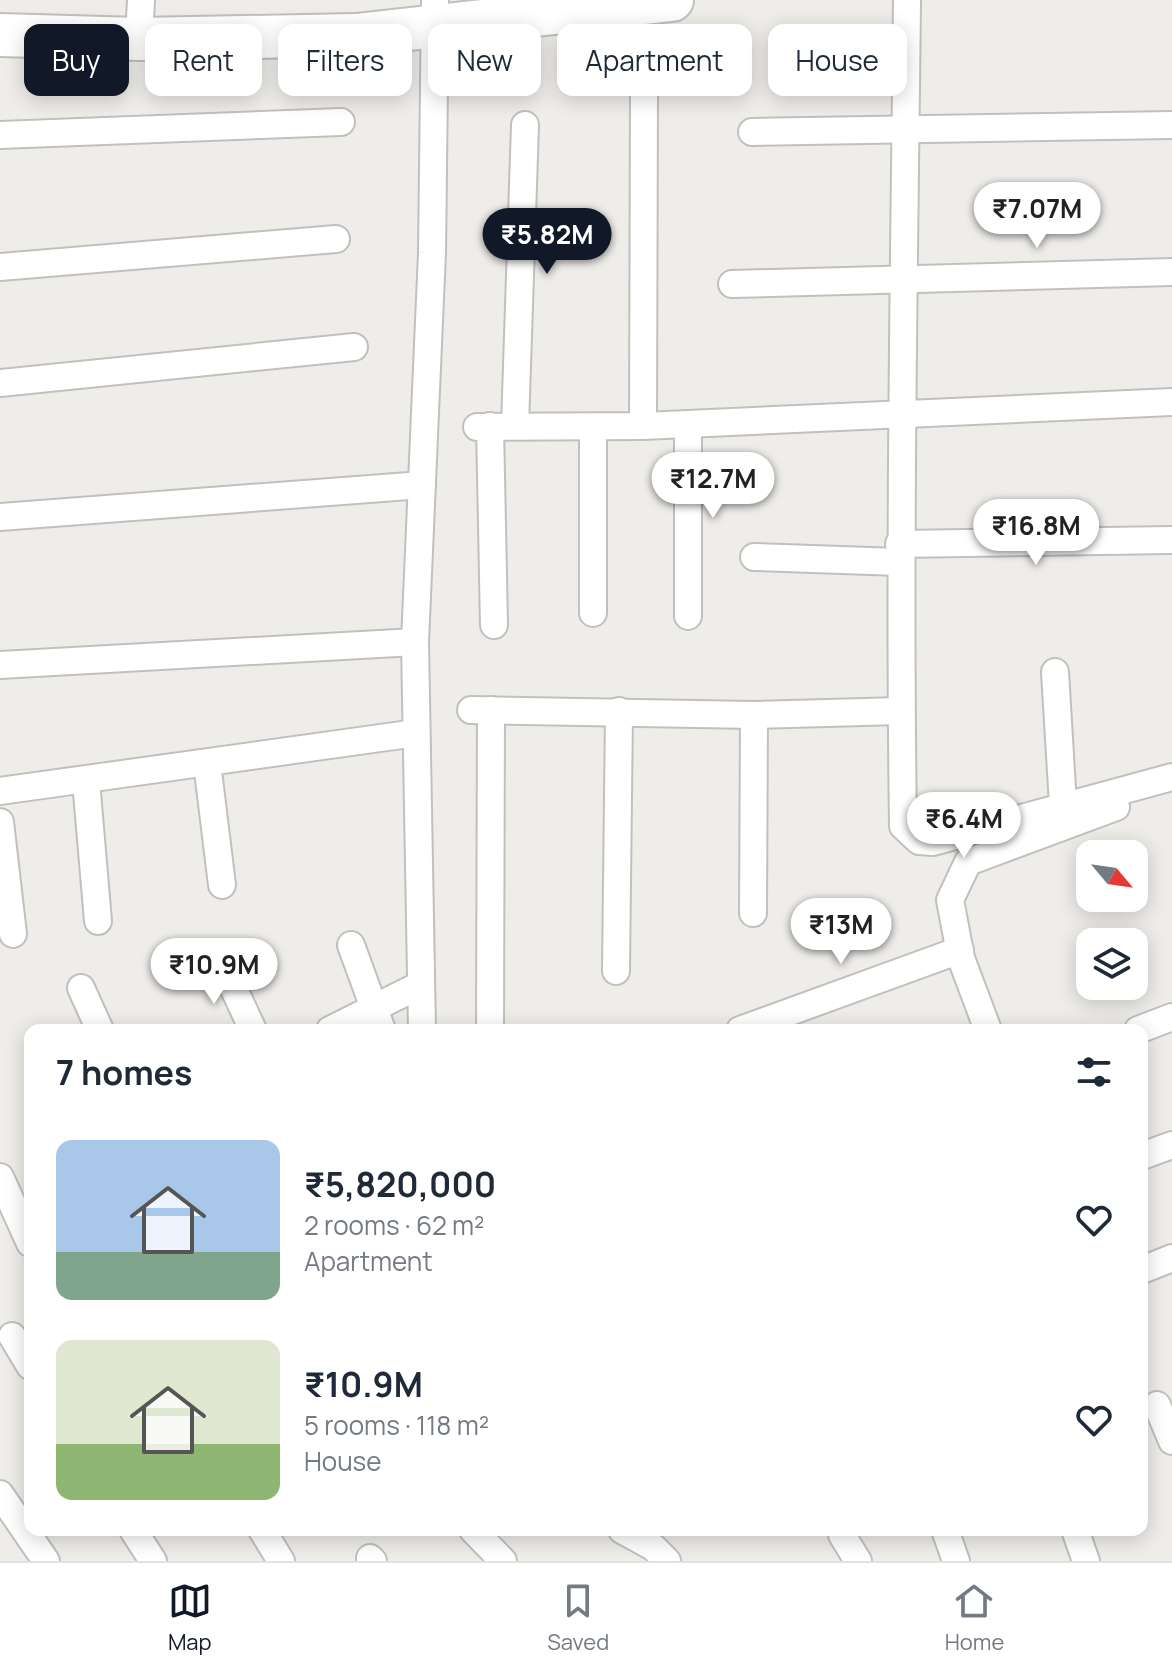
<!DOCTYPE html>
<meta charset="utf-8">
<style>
body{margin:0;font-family:Manrope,sans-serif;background:#f2f2f3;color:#1f2937;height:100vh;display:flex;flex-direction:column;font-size:30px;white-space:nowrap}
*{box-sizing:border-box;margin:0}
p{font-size:26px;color:#747a83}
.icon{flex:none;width:44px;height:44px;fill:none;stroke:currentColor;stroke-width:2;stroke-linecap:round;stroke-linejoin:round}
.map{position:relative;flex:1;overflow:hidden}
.details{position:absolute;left:24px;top:1024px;width:1124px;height:512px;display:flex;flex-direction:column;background:#fff;border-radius:16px;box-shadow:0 4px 20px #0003}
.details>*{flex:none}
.banner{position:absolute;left:24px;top:24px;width:1124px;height:72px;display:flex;gap:16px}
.needle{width:52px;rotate:119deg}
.controls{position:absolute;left:1076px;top:840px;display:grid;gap:16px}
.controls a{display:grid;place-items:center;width:72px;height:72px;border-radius:16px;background:#fff;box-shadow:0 4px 20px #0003;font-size:40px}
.price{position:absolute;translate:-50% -68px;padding:0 18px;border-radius:28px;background:#fff;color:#222;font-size:26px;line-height:52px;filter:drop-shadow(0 2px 4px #0008)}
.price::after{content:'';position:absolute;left:50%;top:48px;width:24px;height:18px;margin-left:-12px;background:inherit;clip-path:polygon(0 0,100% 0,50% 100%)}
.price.active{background:#111827;color:#fff}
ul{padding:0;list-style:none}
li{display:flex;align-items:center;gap:24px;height:200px;padding:0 32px}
li span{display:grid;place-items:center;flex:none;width:224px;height:160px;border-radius:16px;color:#555}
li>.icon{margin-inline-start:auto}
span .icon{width:96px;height:96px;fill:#fffc;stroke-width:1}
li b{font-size:34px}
h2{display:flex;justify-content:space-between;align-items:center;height:96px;padding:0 32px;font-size:34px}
.tag{padding:0 28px;border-radius:16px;background:#fff;box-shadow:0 4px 20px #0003;font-size:28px;line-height:72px}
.tag.active{background:#111827;color:#fff}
.menu{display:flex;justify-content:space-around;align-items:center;height:112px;border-top:2px solid #e0e1e3;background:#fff;font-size:22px;color:#747a83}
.menu a{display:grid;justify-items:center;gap:4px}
.menu .active{color:#111827}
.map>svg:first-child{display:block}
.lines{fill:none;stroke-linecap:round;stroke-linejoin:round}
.street-casing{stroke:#c2c0bd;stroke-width:30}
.primary-casing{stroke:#c2c0bd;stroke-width:46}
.street{stroke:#fff;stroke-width:26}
.primary{stroke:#fff;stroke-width:42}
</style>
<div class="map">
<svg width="1172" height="1561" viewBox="0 0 1172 1561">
<rect width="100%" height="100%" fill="#efedea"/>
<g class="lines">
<defs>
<g id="street">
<path d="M907,0C904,275 899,550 903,826L919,841L933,842L1172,777"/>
<polyline points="139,39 141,0"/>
<polyline points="752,132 1172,125"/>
<polyline points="0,135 341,122"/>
<polyline points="0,267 336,239"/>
<polyline points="732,284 1172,272"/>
<polyline points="0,383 354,347"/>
<polyline points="490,426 494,625"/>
<polyline points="515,426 525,125"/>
<polyline points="643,426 644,94"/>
<polyline points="477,427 643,426 1172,402"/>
<polyline points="0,517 422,485"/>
<polyline points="899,544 1172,540"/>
<polyline points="754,557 899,562"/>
<polyline points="593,613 593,427"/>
<polyline points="688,616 688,424"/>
<polyline points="0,665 415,642"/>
<polyline points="1055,672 1063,805"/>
<polyline points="471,710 754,715 901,711"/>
<polyline points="207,763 222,885"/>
<polyline points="86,781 98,921"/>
<polyline points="0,791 416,733"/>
<polyline points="0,822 13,934"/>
<polyline points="753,913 754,715"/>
<polyline points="351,945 382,1030"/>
<polyline points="221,961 253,1030"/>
<polyline points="616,971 619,711"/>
<polyline points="81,988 100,1030"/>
<polyline points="330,1030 420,985"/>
<polyline points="422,1030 415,642 432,253 435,0"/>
<polyline points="490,1030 491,710"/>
<polyline points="740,1030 960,950"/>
<polyline points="988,1030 961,958 950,900 968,862 1116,807"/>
<polyline points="1138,1030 1172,1017"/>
<polyline points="1142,1156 1172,1145"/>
<polyline points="0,1177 30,1243"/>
<polyline points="1142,1270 1172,1258"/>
<polyline points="12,1336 30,1366"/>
<polyline points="1157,1405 1172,1441"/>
<polyline points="0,1494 46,1561"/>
<polyline points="133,1530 153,1561"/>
<polyline points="262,1530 281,1561"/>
<polyline points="473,1530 503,1561"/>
<polyline points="622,1530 653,1547 667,1561"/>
<polyline points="844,1530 842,1535 858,1561"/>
<polyline points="945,1530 956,1561"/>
<polyline points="1075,1530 1086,1561"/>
<polyline points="370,1558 373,1561"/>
</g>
<polyline id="primary" points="0,35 139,39 356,35 672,0"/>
</defs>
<!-- street casing -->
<use href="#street" class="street-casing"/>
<!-- primary casing -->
<use href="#primary" class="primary-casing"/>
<!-- street -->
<use href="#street" class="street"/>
<!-- primary -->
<use href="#primary" class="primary"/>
</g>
</svg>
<div class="controls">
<a><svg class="needle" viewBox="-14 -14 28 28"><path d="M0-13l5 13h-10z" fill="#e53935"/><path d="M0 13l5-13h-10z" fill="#747a83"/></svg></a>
<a><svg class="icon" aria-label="layers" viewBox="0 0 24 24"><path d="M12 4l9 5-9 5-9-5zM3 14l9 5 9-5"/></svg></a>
</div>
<b class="price" style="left:1037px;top:250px">₹7.07M</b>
<b class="price active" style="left:547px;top:276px">₹5.82M</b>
<b class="price" style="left:713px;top:520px">₹12.7M</b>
<b class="price" style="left:1036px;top:567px">₹16.8M</b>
<b class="price" style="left:964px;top:860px">₹6.4M</b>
<b class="price" style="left:841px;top:966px">₹13M</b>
<b class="price" style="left:214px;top:1006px">₹10.9M</b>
<div class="banner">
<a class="tag active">Buy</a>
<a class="tag">Rent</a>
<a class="tag">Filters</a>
<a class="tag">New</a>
<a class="tag">Apartment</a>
<a class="tag">House</a>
</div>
<section class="details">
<h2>7 homes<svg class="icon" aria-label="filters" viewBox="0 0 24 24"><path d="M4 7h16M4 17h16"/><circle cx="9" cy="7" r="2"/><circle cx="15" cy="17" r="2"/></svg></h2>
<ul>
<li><span style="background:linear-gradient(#a9c7e8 70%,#7fa58c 0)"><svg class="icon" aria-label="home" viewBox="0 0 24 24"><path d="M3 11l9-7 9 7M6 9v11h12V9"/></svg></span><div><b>₹5,820,000</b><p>2 rooms · 62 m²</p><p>Apartment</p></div><svg class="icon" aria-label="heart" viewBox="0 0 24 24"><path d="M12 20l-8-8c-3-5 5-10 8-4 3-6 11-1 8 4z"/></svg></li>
<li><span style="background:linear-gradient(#dfe7d0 65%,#8fb573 0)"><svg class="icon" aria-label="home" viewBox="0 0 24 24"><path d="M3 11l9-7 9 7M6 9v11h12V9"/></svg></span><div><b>₹10.9M</b><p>5 rooms · 118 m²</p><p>House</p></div><svg class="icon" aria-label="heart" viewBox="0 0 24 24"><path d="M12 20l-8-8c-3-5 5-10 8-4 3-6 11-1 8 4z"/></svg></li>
</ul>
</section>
</div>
<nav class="menu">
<a class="active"><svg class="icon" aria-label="map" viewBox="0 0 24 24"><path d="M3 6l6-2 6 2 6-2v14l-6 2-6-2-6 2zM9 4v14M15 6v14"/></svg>Map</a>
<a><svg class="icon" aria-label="saved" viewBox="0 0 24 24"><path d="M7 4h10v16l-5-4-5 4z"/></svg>Saved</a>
<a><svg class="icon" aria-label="home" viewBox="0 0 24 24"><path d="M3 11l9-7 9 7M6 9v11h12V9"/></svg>Home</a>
</nav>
